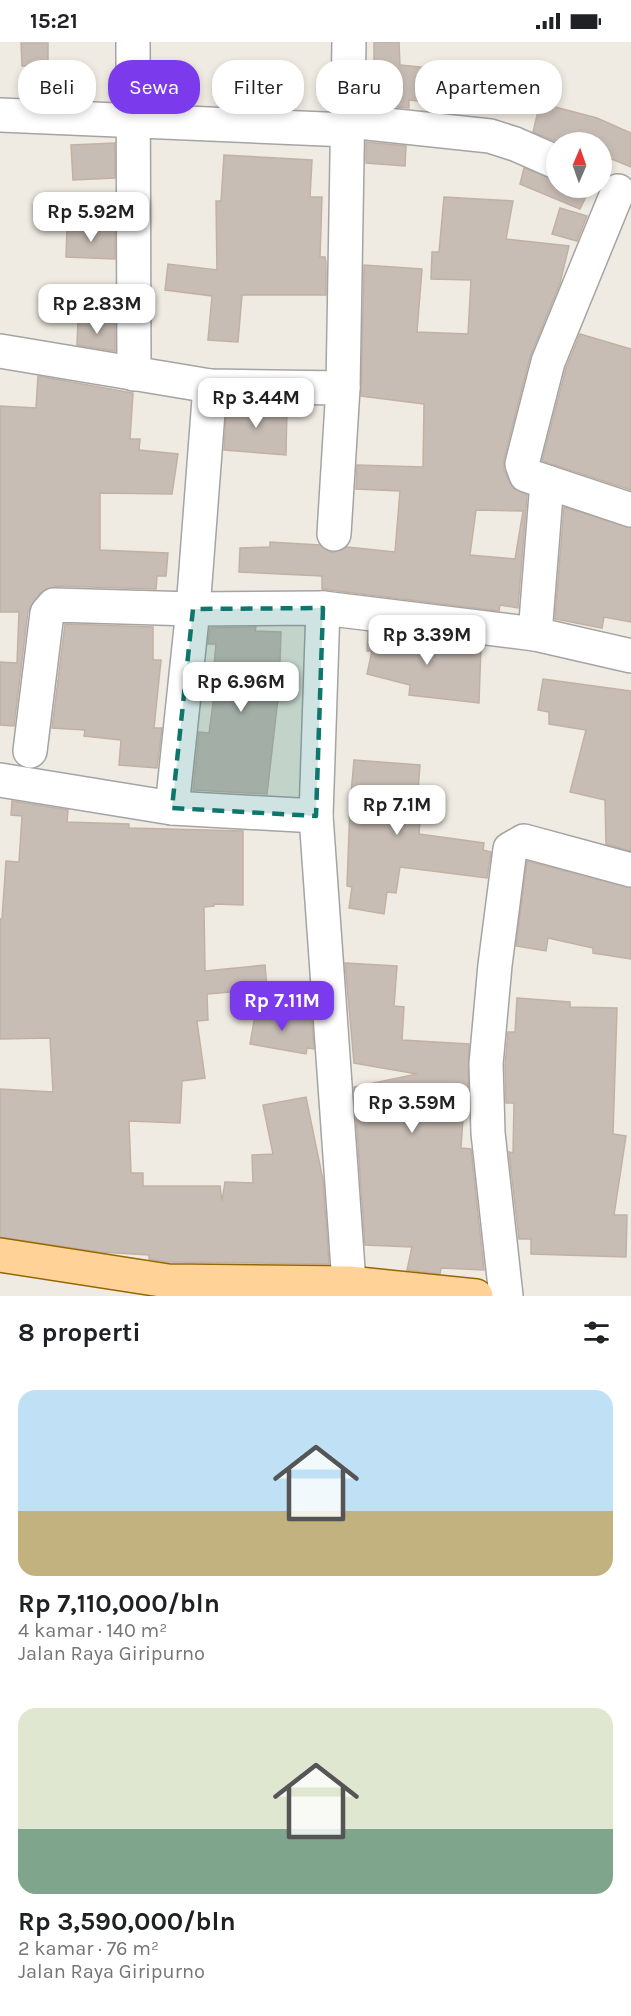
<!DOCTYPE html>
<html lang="id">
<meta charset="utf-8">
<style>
body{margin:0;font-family:Karla,sans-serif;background:#f6f6f6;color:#202124;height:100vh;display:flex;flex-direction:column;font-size:22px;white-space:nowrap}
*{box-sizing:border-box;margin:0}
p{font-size:20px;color:#757577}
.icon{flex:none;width:33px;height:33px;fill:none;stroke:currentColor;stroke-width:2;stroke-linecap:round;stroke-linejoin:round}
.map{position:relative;height:1254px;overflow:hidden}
.details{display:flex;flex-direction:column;background:#fff;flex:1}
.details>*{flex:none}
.banner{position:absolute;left:18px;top:18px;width:596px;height:54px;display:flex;gap:12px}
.needle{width:39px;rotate:2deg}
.tools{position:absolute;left:546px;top:90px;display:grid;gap:12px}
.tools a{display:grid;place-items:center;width:66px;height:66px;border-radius:50%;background:#fff;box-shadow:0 3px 9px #0003;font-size:30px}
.price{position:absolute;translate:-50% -51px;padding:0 14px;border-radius:12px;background:#fff;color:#222;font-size:20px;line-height:39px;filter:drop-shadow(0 2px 3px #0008)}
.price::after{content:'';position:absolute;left:50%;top:36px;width:18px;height:14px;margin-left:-9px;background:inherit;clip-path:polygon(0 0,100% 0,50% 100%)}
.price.on{background:#7c3aed;color:#fff}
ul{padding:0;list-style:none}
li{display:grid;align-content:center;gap:12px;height:318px;padding:0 18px}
li span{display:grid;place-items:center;height:186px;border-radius:18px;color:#555}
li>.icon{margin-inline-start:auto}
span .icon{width:108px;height:108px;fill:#fffc;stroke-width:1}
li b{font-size:26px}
h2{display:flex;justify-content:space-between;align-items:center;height:72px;padding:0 18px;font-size:26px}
.pill{padding:0 21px;border-radius:24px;background:#fff;box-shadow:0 3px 9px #0003;font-size:21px;line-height:54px}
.pill.on{background:#7c3aed;color:#fff}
.status{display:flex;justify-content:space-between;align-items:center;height:42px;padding:0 30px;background:#fff;direction:ltr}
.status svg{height:16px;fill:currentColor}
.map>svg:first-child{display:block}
.building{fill:#c8bdb5;stroke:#c2b1a3;stroke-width:1.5;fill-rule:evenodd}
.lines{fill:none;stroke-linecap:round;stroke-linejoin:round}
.minor-casing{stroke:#a4a4a4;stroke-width:36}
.major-casing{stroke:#966600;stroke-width:36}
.minor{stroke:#fff;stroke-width:33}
.major{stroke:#ffd397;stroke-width:33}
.marked{fill:#0f766e;fill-opacity:0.2;stroke:#0f766e;stroke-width:4.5;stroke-dasharray:12 8;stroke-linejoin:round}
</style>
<div class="status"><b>15:21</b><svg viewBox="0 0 49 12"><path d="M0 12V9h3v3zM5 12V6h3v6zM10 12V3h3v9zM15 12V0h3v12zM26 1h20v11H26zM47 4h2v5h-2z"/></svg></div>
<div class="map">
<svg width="631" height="1254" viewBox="0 0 631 1254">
<rect width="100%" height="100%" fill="#efebe2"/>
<!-- building -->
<g class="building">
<polygon points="374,0 399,0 400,23 440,27 436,61 409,58 409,66 374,63"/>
<polygon points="21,1 48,1 48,24 22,24"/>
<polygon points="152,33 189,37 186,62 152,61"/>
<polygon points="540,61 597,76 631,91 631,125 604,114 602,119 602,100 558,100 533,90"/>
<polygon points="366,100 406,104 405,124 366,121"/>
<polygon points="115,101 115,136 73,138 71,103"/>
<polygon points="224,113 312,118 310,155 322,155 320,215 325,215 326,221 326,253 242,253 238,300 208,298 212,254 165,248 168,222 217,228 216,159 221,159"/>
<polygon points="524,126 556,138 556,146 590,146 580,167 520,142"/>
<path d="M444,155L513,159L506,197L569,204L560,241L530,315L504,417V428L513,446L527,453L518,566L500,563L499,569L322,547V534L239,530L240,506L270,505V500L320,503L332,511L347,505L395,510L400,449L356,447L357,423L423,425L424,362L361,354L364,223L422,227L417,290L468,292L471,238L431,237L432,210H439ZM476,468L523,469L515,517L470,513Z"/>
<polygon points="560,166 587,174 577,199 552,192"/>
<polygon points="67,185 115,188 115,217 66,215"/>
<polygon points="78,279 115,281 115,309 77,303"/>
<polygon points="580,292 631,307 631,448 542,419 566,326"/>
<polygon points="38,334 133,351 130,397 140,397 139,408 178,412 172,452 100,451 100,508 168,511 166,534 157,534 156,547 55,544 40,551 28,569 14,684 0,683 0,620 17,621 19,570 0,570 0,364 36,366"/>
<polygon points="227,363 287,364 286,413 224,408"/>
<polygon points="564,465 631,486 631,580 604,575 602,586 555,577"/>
<polygon points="65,582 153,585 153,618 161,618 154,686 162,686 157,726 119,723 121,698 84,694 85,688 52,686"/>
<polygon points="256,585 255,589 281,590 279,648 267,752 193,748 199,690 209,691 218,625 214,624 216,602 208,602 210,586"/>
<polygon points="368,590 481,604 479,661 409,653 410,643 367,632 372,609 367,609"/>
<polygon points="543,637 631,649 631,809 606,802 605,758 570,750 586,688 549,682 549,670 538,668"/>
<polygon points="354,718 420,723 417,764 421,764 419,792 484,801 483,808 491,810 487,836 400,825 396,851 387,850 384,872 349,866 352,845 347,844 350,763"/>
<polygon points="12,759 68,768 67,780 129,782 129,786 243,789 243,863 214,862 214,864 204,865 205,929 265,923 267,947 207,952 208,978 197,979 205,1036 182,1039 180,1081 129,1079 131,1131 143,1131 143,1144 220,1144 222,1159 225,1140 253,1141 252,1113 273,1112 263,1063 306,1055 323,1138 329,1222 167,1220 149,1217 149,1213 100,1210 0,1195 0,1047 53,1050 50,996 0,997 0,877 2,877 6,819 19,820 22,774 11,773"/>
<polygon points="527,819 631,846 631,917 593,911 593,906 548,896 546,909 516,904"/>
<polygon points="345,921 397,924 394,964 404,965 402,998 469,1002 468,1061 464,1061 461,1106 471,1107 484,1228 441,1226 440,1232 407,1228 412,1205 365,1203 354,1045 417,1032 354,1021"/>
<polygon points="517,956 570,960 570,965 617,966 613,1092 626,1094 614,1173 627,1173 626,1215 531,1212 531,1197 519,1197 509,1110 513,1111 514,1061 506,1061 505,1023 508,990 515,990"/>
<polygon points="256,968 312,978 314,1007 307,1006 306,1012 250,1002"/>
</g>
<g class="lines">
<defs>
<g id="minor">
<polyline points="133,0 134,332"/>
<polyline points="0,73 348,88"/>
<polyline points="349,79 490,94 515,102 556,120"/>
<polyline points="0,309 210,344 343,346"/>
<polyline points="547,440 631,468"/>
<polyline points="334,492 343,346 349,0"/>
<polyline points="323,566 316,774 349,1241"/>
<polyline points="535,592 547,440 526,433 522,422 548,320 618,149"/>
<polyline points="30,709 47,571 54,563 193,567 323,566 535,592 631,614"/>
<polyline points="0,738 172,766 193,567 210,344"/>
<polyline points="172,766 316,774"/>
<polyline points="506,1254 488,1091 486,1022 495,923 510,807 524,799 631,828"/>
</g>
<polyline id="major" points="0,1213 168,1239 349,1241 476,1254"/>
</defs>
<!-- minor casing -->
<use href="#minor" class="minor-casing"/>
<!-- major casing -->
<use href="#major" class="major-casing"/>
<!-- minor -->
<use href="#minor" class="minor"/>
<!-- major -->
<use href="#major" class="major"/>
</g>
<!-- marked area -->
<path class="marked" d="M323,566L316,774L172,766L193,567Z"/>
</svg>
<div class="tools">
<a><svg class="needle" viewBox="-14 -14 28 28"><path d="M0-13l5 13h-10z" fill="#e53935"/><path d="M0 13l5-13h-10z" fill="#757577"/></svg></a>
</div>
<b class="price" style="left:91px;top:201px">Rp 5.92M</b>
<b class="price" style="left:97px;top:293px">Rp 2.83M</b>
<b class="price" style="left:256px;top:387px">Rp 3.44M</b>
<b class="price" style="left:427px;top:624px">Rp 3.39M</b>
<b class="price" style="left:241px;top:671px">Rp 6.96M</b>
<b class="price" style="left:397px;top:794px">Rp 7.1M</b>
<b class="price on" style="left:282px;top:990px">Rp 7.11M</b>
<b class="price" style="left:412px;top:1092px">Rp 3.59M</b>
<div class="banner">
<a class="pill">Beli</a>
<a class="pill on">Sewa</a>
<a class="pill">Filter</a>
<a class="pill">Baru</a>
<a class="pill">Apartemen</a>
</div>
</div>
<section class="details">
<h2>8 properti<svg class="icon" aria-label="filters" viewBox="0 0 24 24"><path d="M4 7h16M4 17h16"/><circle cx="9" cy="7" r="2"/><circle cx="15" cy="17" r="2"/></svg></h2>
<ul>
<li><span style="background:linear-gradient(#bfe0f5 65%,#c2b280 0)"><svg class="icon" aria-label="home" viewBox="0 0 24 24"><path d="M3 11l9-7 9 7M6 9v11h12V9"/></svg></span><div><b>Rp 7,110,000/bln</b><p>4 kamar · 140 m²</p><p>Jalan Raya Giripurno</p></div></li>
<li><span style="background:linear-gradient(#dfe7d0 65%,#7fa58c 0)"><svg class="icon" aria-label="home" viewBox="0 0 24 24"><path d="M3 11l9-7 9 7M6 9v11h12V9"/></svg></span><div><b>Rp 3,590,000/bln</b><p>2 kamar · 76 m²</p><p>Jalan Raya Giripurno</p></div></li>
</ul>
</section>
